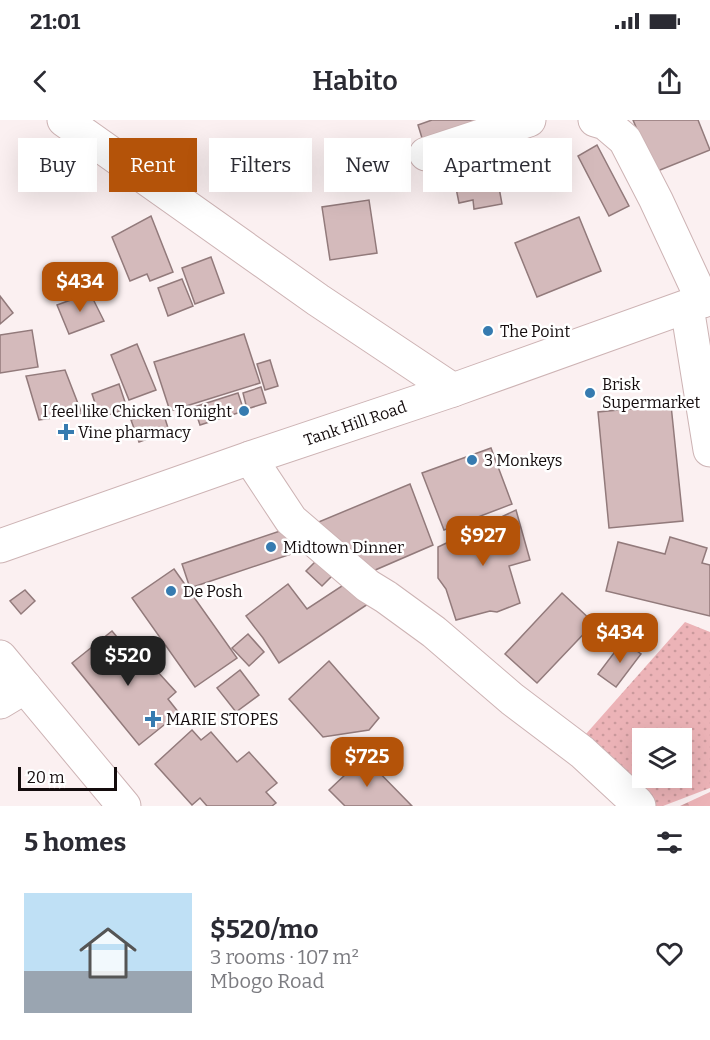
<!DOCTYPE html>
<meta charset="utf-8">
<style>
body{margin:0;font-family:Bitter,serif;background:#f2f2f3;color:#2b2b33;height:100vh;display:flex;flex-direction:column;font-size:22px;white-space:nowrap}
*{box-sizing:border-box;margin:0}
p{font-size:20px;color:#7c7c81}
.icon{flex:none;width:33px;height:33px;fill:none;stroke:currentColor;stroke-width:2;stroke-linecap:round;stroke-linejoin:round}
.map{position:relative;height:686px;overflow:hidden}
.panel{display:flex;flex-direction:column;background:#fff;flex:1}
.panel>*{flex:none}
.hud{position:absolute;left:18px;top:18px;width:675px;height:54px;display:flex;gap:12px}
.buttons{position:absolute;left:632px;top:608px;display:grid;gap:12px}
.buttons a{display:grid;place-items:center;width:60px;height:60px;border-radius:0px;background:#fff;box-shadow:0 6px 24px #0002;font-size:30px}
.scale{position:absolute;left:18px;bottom:15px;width:99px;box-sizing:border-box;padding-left:6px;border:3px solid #140c0d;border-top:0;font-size:16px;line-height:21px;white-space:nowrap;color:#140c0d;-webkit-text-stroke:4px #fff;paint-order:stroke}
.price{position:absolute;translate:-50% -51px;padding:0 14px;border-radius:12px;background:#b45309;color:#fff;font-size:20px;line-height:39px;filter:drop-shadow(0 2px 3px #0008)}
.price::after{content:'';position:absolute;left:50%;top:36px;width:18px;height:14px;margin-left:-9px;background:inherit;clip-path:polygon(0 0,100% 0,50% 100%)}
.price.selected{background:#222;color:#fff}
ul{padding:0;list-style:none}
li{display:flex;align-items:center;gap:18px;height:150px;padding:0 24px}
li span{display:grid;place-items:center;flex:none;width:168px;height:120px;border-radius:0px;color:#555}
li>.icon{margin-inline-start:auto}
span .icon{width:72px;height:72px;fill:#fffc;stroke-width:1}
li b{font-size:26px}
h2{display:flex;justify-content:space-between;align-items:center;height:72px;padding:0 24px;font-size:26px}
.pill{padding:0 21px;border-radius:0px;background:#fff;box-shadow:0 6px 24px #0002;font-size:21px;line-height:54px}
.pill.selected{background:#b45309;color:#fff}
.status{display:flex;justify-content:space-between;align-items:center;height:42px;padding:0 30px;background:#fff;direction:ltr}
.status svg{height:16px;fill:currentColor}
header{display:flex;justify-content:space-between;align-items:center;height:78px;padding:0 24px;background:#fff;font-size:27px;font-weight:600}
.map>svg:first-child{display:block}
.grass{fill:url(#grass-dots);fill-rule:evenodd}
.forest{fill:url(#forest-firs)}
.building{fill:#d4babb;stroke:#927a7b;stroke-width:1.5}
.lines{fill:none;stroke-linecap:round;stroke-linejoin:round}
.minor-casing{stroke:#cdb3b4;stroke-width:35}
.minor{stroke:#fff;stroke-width:33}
.poi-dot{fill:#367bb0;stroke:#fff;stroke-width:2}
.labels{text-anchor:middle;stroke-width:5;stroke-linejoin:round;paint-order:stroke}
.poi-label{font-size:16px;fill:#140c0d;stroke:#fff;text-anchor:start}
.street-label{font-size:16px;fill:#140c0d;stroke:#fff}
</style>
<div class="status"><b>21:01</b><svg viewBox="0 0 49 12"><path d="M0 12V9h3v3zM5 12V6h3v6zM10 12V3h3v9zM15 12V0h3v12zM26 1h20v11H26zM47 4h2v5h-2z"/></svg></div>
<header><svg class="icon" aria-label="back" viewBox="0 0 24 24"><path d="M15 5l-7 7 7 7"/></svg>Habito<svg class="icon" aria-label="share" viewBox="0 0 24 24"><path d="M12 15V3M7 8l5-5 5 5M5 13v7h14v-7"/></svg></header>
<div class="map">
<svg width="710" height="686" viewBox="0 0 710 686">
<defs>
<pattern id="grass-dots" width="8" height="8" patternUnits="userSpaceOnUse" patternTransform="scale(1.5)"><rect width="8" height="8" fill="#ecb3b7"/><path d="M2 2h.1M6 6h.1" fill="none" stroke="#ca999c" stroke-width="1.8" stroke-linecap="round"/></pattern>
<pattern id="forest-firs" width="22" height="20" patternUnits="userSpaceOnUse" patternTransform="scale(1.5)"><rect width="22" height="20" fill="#ecb3b7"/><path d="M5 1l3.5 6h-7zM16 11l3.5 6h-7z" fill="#ca999c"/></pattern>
</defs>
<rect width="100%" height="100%" fill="#fbf0f1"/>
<!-- grass -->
<path class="grass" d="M685,502L710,512V668L663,686H649L578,623ZM642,618H681V657H642Z"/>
<!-- forest -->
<polygon class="forest" points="710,672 710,686 680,686"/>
<!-- building -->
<g class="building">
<polygon points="432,0 524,0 426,31 418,5"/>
<polygon points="633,0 698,0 710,30 655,52"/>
<polygon points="597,25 629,86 609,96 578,36"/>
<polygon points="484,42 489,64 498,62 502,84 474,89 473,80 459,83 452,48"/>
<polygon points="369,80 377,133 330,140 322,87"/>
<polygon points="151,96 173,152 150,161 147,154 130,161 112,117"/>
<polygon points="579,97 601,151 537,177 515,123"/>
<polygon points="211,137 224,173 195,184 182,148"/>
<polygon points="182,159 193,186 168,196 158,168"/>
<polygon points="90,173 104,201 69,214 57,185"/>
<polygon points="0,176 13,193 0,204"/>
<polygon points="32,210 38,247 0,253 0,215"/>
<polygon points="244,214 260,263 170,291 154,242"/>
<polygon points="137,224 156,270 129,280 111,235"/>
<polygon points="270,240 278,266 265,270 257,244"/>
<polygon points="65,250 82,294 39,300 26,256"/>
<polygon points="119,264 127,288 100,298 92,274"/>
<polygon points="261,267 266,283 247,289 243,273"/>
<polygon points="238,273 244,291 200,305 194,287"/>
<polygon points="671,285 683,401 609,408 598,292"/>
<polygon points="162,289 169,311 139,322 131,300"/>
<polygon points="491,328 512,384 444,410 422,353"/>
<polygon points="410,364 433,425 359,457 309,406"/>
<polygon points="516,390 530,440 509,446 520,483 497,492 490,491 456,500 446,469 438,458 438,427"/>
<polygon points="295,406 303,430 190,468 182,444"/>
<polygon points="670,417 707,428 702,443 710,445 710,496 606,471 618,422 665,434"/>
<polygon points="323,434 338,450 322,466 306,451"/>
<polygon points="174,449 237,538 195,567 132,478"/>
<polygon points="351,460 368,484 279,543 263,518 246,496 288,464 307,489"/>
<polygon points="25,470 35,481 21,494 10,481"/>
<polygon points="562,473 594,503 537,563 505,534"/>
<polygon points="112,511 141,546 147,540 176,572 168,579 179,593 139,625 72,543"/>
<polygon points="248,514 264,532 249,546 232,528"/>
<polygon points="623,521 641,534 616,567 598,554"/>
<polygon points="329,541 379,598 369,610 323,617 289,579"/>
<polygon points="240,550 259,575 236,592 217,568"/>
<polygon points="192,610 201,620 211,612 237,642 249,632 277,663 266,672 276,683 272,686 207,686 200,678 192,685 155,644"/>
<polygon points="364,637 412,686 345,686 329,670"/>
</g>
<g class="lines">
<defs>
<g id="minor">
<polyline points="64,0 318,180 453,270"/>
<polyline points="595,0 605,3 625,20 656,80 703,181"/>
<polyline points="426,34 529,0"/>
<polyline points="687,187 710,330"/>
<polyline points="250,338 291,400 368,466 386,477 434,512 512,579 582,632 636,682 639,686"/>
<polyline points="0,426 250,338 453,270 710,178"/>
<polyline points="0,537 124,686"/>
<polyline points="0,582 25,567"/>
</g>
</defs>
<!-- minor casing -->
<use href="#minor" class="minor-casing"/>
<!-- minor -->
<use href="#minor" class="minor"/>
</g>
<!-- markers -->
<g class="poi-dot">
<circle cx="488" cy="211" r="6"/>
<circle cx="590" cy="273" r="6"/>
<circle cx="244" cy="291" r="6"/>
<path d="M63 303h6v6h6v6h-6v6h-6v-6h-6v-6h6z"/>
<circle cx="472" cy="340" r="6"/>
<circle cx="271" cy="427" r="6"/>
<circle cx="171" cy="471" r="6"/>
<path d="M150 590h6v6h6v6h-6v6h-6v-6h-6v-6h6z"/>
</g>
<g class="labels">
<!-- poi labels -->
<g class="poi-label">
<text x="500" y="217">The Point</text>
<text x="602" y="270">Brisk<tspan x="602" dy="18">Supermarket</tspan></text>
<text x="232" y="297" text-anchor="end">I feel like Chicken Tonight</text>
<text x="78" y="318">Vine pharmacy</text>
<text x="484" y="346">3 Monkeys</text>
<text x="283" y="433">Midtown Dinner</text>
<text x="183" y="477">De Posh</text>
<text x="166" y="605">MARIE STOPES</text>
</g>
<!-- street labels -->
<g class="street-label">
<text transform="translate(355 303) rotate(-19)" y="6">Tank Hill Road</text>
</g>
</g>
</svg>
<div class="buttons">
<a><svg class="icon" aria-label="layers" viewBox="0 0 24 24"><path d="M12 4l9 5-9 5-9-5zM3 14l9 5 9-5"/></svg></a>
</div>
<div class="scale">20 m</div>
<b class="price" style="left:80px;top:193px">$434</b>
<b class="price" style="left:483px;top:447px">$927</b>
<b class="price" style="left:620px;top:544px">$434</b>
<b class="price selected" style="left:128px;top:567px">$520</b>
<b class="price" style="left:367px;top:668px">$725</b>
<div class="hud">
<a class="pill">Buy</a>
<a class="pill selected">Rent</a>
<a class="pill">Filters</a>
<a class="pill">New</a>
<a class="pill">Apartment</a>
</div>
</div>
<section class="panel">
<h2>5 homes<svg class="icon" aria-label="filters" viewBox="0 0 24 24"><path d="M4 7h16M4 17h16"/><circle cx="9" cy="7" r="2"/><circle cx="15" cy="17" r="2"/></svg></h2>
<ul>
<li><span style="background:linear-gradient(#bfe0f5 65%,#9aa5b1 0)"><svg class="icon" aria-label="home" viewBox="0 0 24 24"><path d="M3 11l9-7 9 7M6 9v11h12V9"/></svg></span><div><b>$520/mo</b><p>3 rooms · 107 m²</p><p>Mbogo Road</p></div><svg class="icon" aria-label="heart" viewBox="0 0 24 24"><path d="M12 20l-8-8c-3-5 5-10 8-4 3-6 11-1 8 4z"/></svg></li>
</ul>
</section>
